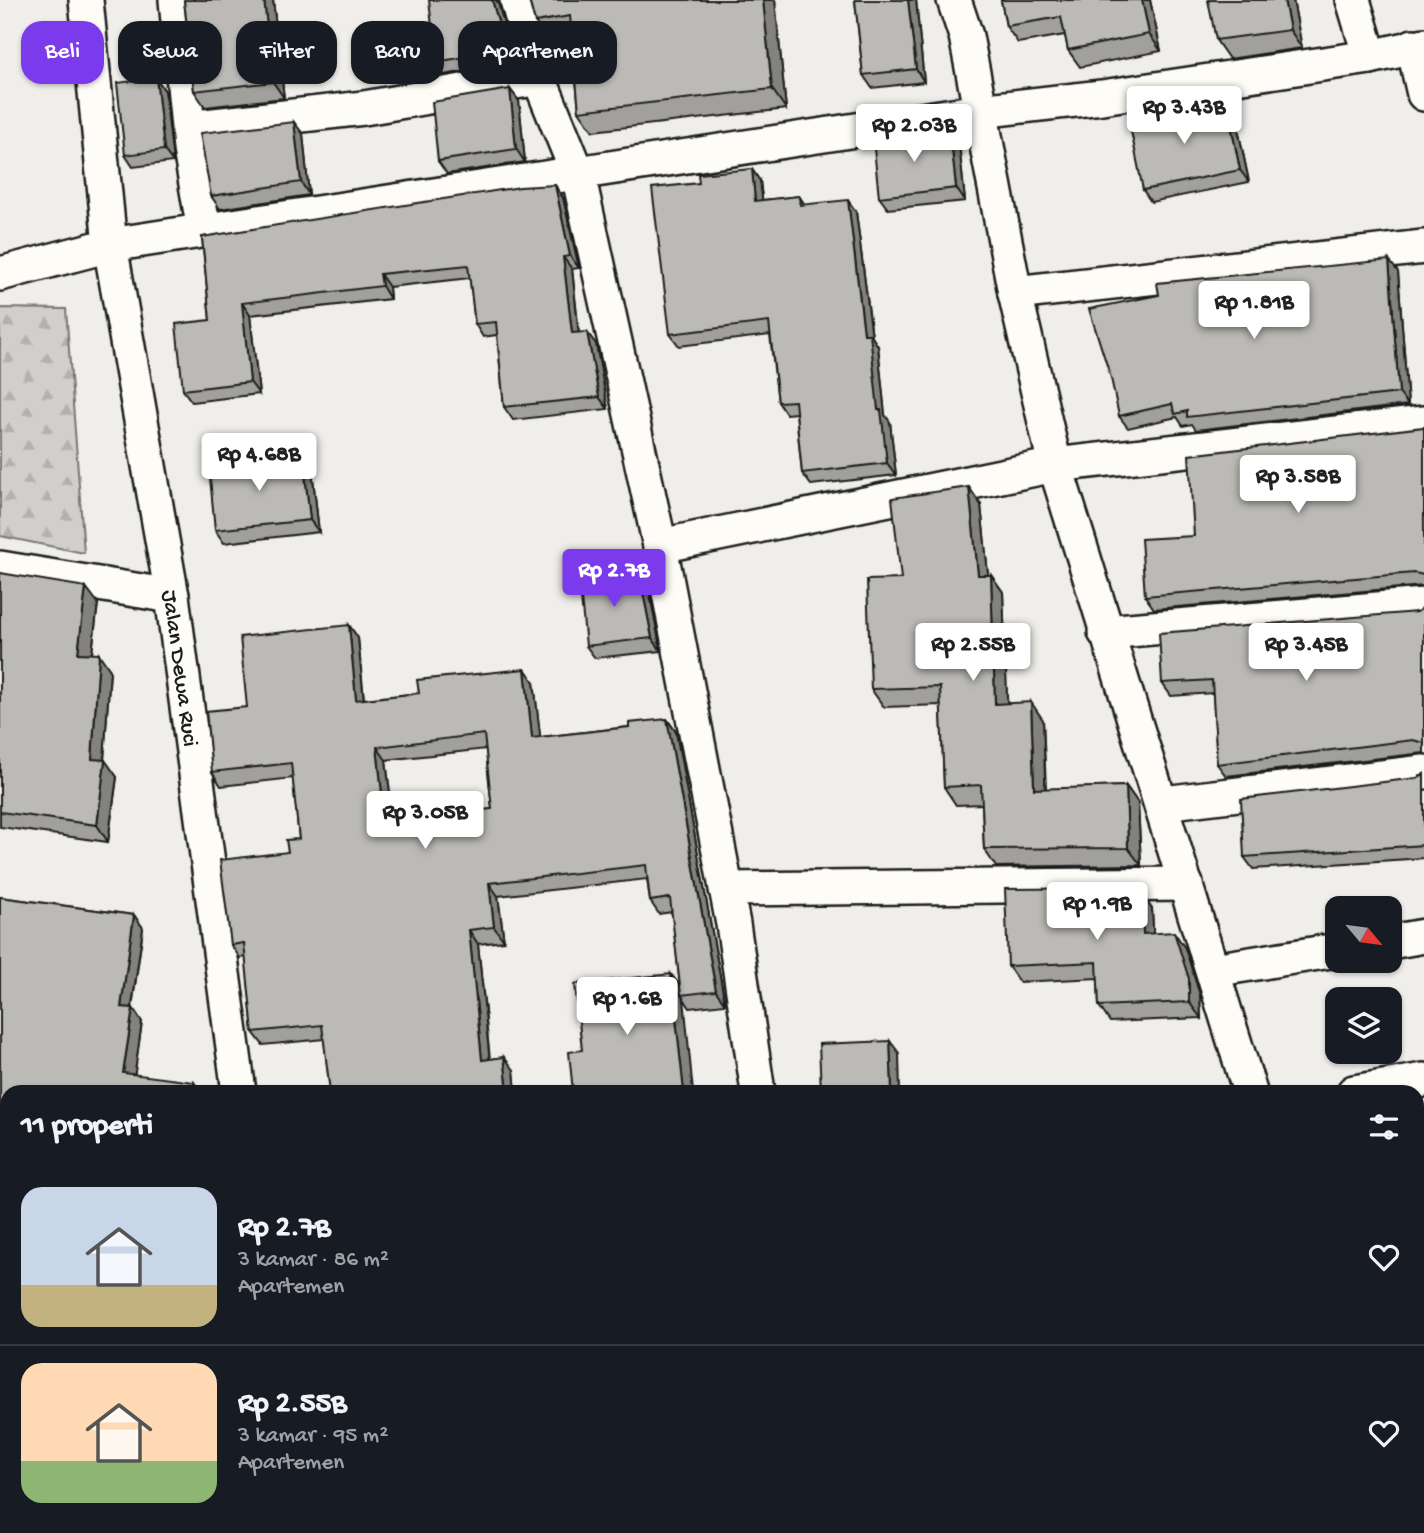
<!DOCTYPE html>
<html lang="id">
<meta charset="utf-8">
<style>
body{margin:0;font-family:"Gochi Hand",sans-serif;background:#20242c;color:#f1f3f6;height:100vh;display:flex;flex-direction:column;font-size:26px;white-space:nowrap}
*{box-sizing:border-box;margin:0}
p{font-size:23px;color:#9ea1a6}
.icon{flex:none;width:38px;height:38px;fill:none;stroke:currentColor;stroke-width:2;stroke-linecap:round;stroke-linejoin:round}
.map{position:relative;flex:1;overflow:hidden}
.details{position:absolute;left:0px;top:1085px;width:1424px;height:448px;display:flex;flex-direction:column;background:#171b24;border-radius:21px 21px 0 0;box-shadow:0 2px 5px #0004}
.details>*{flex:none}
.top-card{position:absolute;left:21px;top:21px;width:700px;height:63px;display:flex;gap:14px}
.needle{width:46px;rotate:119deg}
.controls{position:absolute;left:1325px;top:896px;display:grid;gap:14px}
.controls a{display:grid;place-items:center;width:77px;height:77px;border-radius:14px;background:#171b24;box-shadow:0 2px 5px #0004;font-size:35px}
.price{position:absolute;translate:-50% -60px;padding:0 16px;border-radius:7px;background:#fff;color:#222;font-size:23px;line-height:46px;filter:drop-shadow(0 2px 4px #0008)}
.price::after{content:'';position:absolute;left:50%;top:42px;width:21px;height:16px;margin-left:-10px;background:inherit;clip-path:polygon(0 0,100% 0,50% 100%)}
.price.active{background:#7c3aed;color:#fff}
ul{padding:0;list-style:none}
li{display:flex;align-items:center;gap:21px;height:175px;padding:0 21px}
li+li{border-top:2px solid #363941}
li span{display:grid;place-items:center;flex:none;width:196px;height:140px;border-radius:21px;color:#555}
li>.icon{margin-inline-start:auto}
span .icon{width:84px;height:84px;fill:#fffc;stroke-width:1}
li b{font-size:30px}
h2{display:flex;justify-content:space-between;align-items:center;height:84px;padding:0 21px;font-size:30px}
.chip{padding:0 24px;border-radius:21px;background:#171b24;box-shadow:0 2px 5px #0004;font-size:24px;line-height:63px}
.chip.active{background:#7c3aed;color:#fff}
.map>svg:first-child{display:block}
.forest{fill:url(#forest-firs);stroke:#767674;stroke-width:2}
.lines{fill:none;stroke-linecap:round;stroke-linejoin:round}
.minor-casing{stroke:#1c1c1c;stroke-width:38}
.minor{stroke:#fdfcf7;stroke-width:33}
.wall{fill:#a1a09d;stroke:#1c1c1c;stroke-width:2;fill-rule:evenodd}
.shaded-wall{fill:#83827f;stroke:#1c1c1c;stroke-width:2}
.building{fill:#bbbab6;stroke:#1c1c1c;stroke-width:2;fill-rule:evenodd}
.labels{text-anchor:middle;stroke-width:5;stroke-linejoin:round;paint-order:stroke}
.street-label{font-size:23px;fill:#1c1c1c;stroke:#fdfcf7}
</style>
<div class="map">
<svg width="1424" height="1533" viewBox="0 0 1424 1533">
<defs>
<pattern id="forest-firs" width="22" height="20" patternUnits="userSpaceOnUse" patternTransform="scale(1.75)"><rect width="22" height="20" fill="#d0cfcc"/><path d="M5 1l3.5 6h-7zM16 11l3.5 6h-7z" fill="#b2b1af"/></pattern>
</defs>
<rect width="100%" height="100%" fill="#f0eeea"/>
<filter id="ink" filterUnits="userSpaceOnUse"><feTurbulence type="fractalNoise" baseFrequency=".0143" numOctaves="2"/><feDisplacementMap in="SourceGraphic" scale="14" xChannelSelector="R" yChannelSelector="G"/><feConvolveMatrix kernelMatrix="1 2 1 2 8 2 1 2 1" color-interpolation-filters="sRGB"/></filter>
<g filter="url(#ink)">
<!-- forest -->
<polygon class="forest" points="0,308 66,309 84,553 0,536"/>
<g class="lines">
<defs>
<g id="minor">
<polyline points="86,0 110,245 172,596 239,1092"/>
<polyline points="176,0 190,149 204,231"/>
<polyline points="517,0 539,78 578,174 660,546 733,924 758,1092"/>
<polyline points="954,0 966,36 1015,293 1055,465 1250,1092"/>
<polyline points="1353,0 1370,57"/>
<polyline points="1413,46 1424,94"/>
<polyline points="190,131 205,126 364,108 539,78"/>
<polyline points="0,274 110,245 979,111 1102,97 1370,57 1424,45"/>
<polyline points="1015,293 1424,247"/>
<polyline points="660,546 1055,465 1424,423"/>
<polyline points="0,568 172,596"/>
<polyline points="1105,632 1424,605"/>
<polyline points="1163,803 1424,772"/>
<polyline points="726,889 1186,884"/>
<polyline points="1390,942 1424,936"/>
<polyline points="1213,970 1337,950"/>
<polyline points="1354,1092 1424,1080"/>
<polyline points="1418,1252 1424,1251"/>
<polyline points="1418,1429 1424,1428"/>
<polyline points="0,1508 7,1509"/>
<polyline points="297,1526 298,1533"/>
<polyline points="866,1526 867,1533"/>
<polyline points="1375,1526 1377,1533"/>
</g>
</defs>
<!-- minor casing -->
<use href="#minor" class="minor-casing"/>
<!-- minor -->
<use href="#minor" class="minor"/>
</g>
<!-- wall -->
<g class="wall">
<polygon points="184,0 273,0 284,98 205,107 194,91"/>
<polygon points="529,0 775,0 786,109 593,131 579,111 572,38 549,42 535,22"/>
<polygon points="855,0 916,0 924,82 872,88 863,75"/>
<polygon points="1001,0 1150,0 1161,51 1080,67 1068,50 1065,35 1018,43 1006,26"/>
<polygon points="1293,0 1302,48 1229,59 1216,40"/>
<polygon points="498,3 515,62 444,75 436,62"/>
<polygon points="156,78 165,91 173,162 133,167 125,155"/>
<polygon points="510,89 519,101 525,162 447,174 438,161"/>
<polygon points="1226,101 1235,114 1249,182 1151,202 1143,190"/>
<polygon points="303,134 309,195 220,209 211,196"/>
<polygon points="959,143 965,201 888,209 879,197"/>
<polygon points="760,181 762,200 799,196 805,205 856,212 872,337 878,346 885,415 890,422 896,475 811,485 802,473 796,413 786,414 778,402 770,335 679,346 670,334"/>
<polygon points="555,185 563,198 579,268 572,269 579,333 596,344 608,409 513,420 504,407 497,335 483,337 475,324 470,278 389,287 390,299 250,315 259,394 192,402 183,390 210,320 202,237"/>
<polygon points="1398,272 1408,405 1196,430 1192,424 1183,426 1177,417 1128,428 1119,416"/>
<polygon points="1424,427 1424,586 1154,609 1145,596 1194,536"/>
<polygon points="303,456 312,469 319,532 224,543 215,530"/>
<polygon points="981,505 988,575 991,575 1003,592 1007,703 1043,720 1046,789 1126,786 1138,803 1141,865 996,867 984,849 982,804 956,805 944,787 941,705 884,707 871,689 901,579"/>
<polygon points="639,572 648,585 661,651 595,658 586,646"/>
<polygon points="0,573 98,603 92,653 110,670 104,760 117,777 108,842 0,827"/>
<polygon points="1424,607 1424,753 1226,776 1217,764 1213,693 1171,696 1162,683 1417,612"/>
<path d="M349,625L358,638L364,699L419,693L525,669L534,682L540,737L629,727L667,719L676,732L725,1004L690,1008L684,999L582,1050L680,986L672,912L659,914L650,901L647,879L498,896L504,941L478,944L490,1059L514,1070L516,1092H330L324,1039L263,1045L253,1032L246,957L240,958L231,945L288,852L299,839L293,778L221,786L212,772L247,707ZM486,749L492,809L393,821L386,760Z"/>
<polygon points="1424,774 1424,858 1253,869 1244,857 1417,778"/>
<polygon points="1135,893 1152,909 1153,933 1185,948 1200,995 1201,1018 1110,1022 1099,1006 1098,978 1019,982 1008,966"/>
<polygon points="0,897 134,915 143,928 132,1008 142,1022 134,1074 7,1092 7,1171 0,1170"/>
<polygon points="0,1406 7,1407 7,1491 0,1490"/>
</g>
<!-- shaded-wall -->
<g class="shaded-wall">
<polygon points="264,0 273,0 284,98 273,82"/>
<polygon points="492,0 496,0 498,3 515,62 506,50"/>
<polygon points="763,0 775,0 786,109 772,89"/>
<polygon points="908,0 916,0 924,82 916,69"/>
<polygon points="1142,0 1150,0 1161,51 1149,34"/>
<polygon points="1284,0 1293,0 1302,48 1290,30"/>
<polygon points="156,78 165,91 173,162 164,150"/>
<polygon points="510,89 519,101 525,162 516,149"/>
<polygon points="1226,101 1235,114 1249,182 1240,170"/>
<polygon points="294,122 303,134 309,195 301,182"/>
<polygon points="950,131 959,143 965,201 956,188"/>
<polygon points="752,169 760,181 764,213 755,201"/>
<polygon points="555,185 563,198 579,268 570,256"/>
<polygon points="799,196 807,208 800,205"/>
<polygon points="848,200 856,212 872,337 878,346 885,415 890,422 896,475 887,463 878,410 864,334"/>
<polygon points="563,257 572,269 580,346 572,333"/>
<polygon points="1389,260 1398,272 1408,405 1399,393"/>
<polygon points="380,274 389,287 390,299 382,286"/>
<polygon points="242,303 250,315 259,394 250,382"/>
<polygon points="587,332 596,344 608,409 599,397"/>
<polygon points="303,456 312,469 319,532 310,520"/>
<polygon points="969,487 981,505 990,593 978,575"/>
<polygon points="639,572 648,585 661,651 652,638"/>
<polygon points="991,575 1003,592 1008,721 995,704"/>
<polygon points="86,587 98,603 90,669 78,653"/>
<polygon points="349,625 358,638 365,713 356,700"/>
<polygon points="99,654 110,670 103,775 92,759"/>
<polygon points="525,669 534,682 542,752 532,738"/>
<polygon points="1031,702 1043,720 1046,807 1034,789"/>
<polygon points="667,719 676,732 725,1004 716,991"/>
<polygon points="377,747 386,760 395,835 385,822"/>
<polygon points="105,760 117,777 108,842 97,825"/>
<polygon points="1126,786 1138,803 1141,865 1128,848"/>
<polygon points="489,883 498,896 504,941 494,927"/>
<polygon points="1131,888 1141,903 1141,893 1152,909 1154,949 1143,934 1131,893"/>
<polygon points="134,915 143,928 130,1020 121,1007"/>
<polygon points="469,930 478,944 491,1073 482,1060"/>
<polygon points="1174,932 1185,948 1200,995 1201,1018 1189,1002"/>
<polygon points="671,974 683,990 681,995 684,999 693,1092 684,1092"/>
<polygon points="133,1008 142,1022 133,1086 123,1073"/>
<polygon points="890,1041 899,1053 900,1092 892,1092"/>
<polygon points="504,1057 514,1070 516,1092 508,1092"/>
<polygon points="194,1082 201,1092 193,1092"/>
<polygon points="816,1526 824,1526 825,1533 817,1533"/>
<polygon points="1236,1526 1243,1526 1244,1533 1236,1529"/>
<polygon points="1341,1526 1346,1526 1349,1530 1349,1533 1341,1533"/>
</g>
<!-- building -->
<g class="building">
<polygon points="184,0 264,0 273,82 194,91"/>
<polygon points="429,0 492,0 506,50 436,62"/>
<polygon points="529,0 763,0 772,89 579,111 570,16 535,22"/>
<polygon points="855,0 908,0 916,69 863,75"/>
<polygon points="1001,0 1142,0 1149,34 1068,50 1061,17 1006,26"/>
<polygon points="1208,0 1284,0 1290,30 1216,40"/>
<polygon points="156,78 164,150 125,155 117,83"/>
<polygon points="510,89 516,149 438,161 432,102"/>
<polygon points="1226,101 1240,170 1143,190 1129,121"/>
<polygon points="294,122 301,182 211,196 200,133"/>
<polygon points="950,131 956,188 879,197 873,139"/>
<polygon points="752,169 755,201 799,196 800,205 848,200 864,334 870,334 878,410 881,410 887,463 802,473 795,401 778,402 769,322 670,334 652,188 699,183 698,174"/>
<polygon points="555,185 570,256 563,257 572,333 587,332 599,397 504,407 496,322 475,324 468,265 380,274 382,286 242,303 250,382 183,390 176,324 210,320 202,237 520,187"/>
<polygon points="1389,260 1399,393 1187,417 1187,411 1175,414 1172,404 1119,416 1111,378 1089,309 1159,295 1157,283"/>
<polygon points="1424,427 1424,575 1414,573 1145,596 1141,539 1194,536 1189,455"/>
<polygon points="303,456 310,520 215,530 209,467"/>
<polygon points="969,487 978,575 991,575 995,704 1031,702 1034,789 1126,786 1128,848 984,849 981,785 944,787 940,687 871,689 867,580 901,579 892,498"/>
<polygon points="639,572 652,638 586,646 579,579"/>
<polygon points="0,573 86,587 78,653 99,654 92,759 105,760 97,825 0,812"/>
<polygon points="1424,607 1424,743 1413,740 1217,764 1212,680 1162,683 1159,633 1417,612"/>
<path d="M349,625L356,700L419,693L417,680L525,669L532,738L629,727V723L667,719L716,991L681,995L670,898L650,901L646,865L489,883L494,927L469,930L482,1060L504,1057L508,1092H330L322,1025L253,1032L244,943L231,945L220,860L288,852L286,840L299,839L291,763L212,772L206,711L247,707L240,637ZM484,734L492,809L385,822L377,747Z"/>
<polygon points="1424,774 1424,845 1244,857 1241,799 1417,778"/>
<polygon points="1131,888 1131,893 1141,893 1143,934 1174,932 1189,979 1189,1002 1099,1006 1097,962 1008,966 1005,889"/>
<polygon points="0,897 134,915 121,1007 133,1008 123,1073 194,1082 193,1092 7,1092 7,1159 0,1158"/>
<polygon points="671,974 684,1092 573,1092 569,1052 582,1050 575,984"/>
<polygon points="890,1041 892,1092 821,1092 819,1044"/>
<polygon points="0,1406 7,1407 7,1478 0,1478"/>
<polygon points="622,1526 816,1526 817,1533 622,1533"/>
<polygon points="1092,1526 1236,1526 1236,1529 1266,1526 1341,1526 1341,1533 1093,1533"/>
</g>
</g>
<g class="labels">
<!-- street labels -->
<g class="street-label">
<text transform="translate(182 668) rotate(82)" y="8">Jalan Dewa Ruci</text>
</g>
</g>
</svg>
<div class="controls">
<a><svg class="needle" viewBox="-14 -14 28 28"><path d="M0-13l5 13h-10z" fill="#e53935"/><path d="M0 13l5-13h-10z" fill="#9ea1a6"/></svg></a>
<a><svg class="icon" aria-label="layers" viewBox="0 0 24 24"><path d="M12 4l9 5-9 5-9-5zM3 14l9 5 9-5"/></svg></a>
</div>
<b class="price" style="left:1184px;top:146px">Rp 3.43B</b>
<b class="price" style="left:914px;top:164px">Rp 2.03B</b>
<b class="price" style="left:1254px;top:341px">Rp 1.81B</b>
<b class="price" style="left:259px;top:493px">Rp 4.68B</b>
<b class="price" style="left:1298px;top:515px">Rp 3.58B</b>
<b class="price active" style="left:614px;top:609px">Rp 2.7B</b>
<b class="price" style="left:973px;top:683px">Rp 2.55B</b>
<b class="price" style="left:1306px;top:683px">Rp 3.45B</b>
<b class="price" style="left:425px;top:851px">Rp 3.05B</b>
<b class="price" style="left:1097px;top:942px">Rp 1.9B</b>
<b class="price" style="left:627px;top:1037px">Rp 1.6B</b>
<div class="top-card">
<a class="chip active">Beli</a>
<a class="chip">Sewa</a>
<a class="chip">Filter</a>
<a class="chip">Baru</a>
<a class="chip">Apartemen</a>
</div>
<section class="details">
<h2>11 properti<svg class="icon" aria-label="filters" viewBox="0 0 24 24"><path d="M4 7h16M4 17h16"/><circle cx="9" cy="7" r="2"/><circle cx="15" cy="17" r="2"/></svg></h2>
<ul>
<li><span style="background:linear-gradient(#c9d6e8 70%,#c2b280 0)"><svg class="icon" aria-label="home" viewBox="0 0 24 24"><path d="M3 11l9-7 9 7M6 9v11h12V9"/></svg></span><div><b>Rp 2.7B</b><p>3 kamar · 86 m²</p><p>Apartemen</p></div><svg class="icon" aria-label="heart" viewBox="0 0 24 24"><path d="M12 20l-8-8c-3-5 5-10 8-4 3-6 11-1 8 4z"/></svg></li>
<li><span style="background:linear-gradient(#ffd9b3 70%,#8fb573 0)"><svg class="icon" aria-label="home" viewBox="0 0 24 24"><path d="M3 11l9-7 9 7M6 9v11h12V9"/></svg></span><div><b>Rp 2.55B</b><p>3 kamar · 95 m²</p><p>Apartemen</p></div><svg class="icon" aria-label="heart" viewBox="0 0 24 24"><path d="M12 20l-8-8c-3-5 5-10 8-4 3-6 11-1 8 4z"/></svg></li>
</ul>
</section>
</div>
